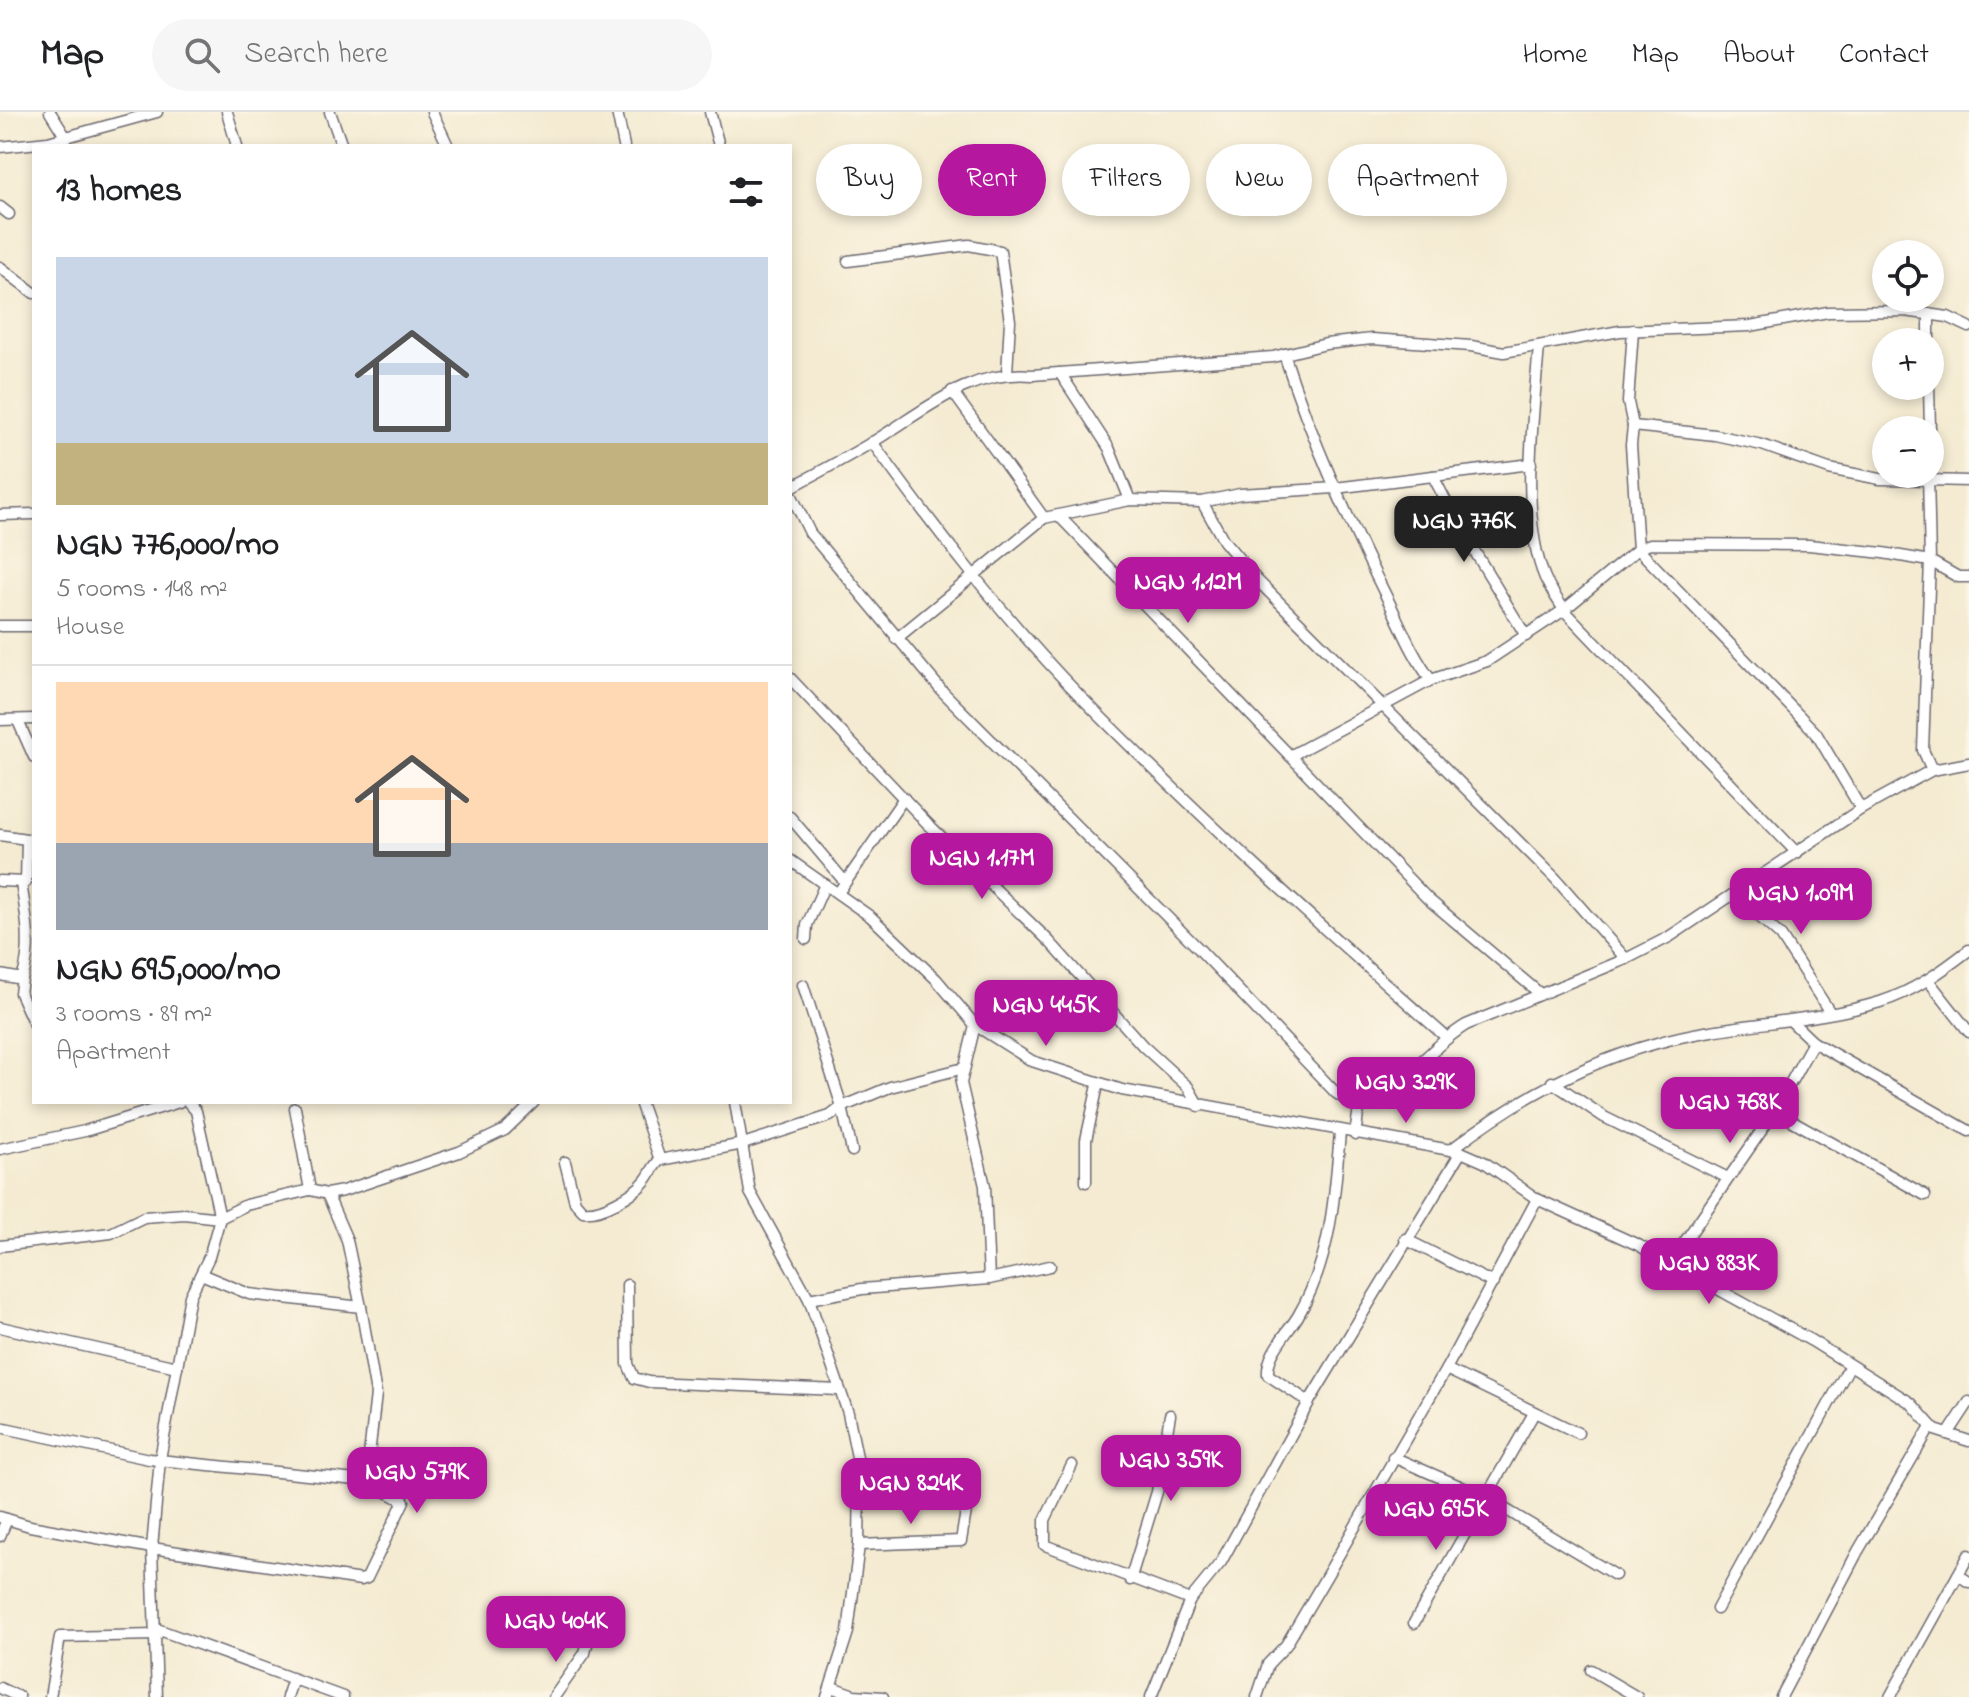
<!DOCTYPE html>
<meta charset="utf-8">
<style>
body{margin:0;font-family:"Indie Flower",sans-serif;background:#f6f6f6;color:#202124;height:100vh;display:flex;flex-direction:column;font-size:30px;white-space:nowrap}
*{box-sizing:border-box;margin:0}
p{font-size:26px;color:#757577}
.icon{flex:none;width:44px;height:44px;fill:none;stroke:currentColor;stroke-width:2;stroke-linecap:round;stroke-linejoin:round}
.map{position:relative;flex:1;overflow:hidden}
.sheet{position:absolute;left:32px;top:32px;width:760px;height:960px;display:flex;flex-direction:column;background:#fff;border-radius:0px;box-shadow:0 4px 12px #0003}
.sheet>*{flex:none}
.hud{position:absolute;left:816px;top:32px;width:760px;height:72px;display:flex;gap:16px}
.controls{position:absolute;left:1872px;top:128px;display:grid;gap:16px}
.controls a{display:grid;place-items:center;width:72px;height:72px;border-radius:50%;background:#fff;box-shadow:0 4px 12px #0003;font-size:40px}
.price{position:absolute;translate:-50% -68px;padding:0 18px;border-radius:16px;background:#b5179e;color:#fff;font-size:26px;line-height:52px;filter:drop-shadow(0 2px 4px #0008)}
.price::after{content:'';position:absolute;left:50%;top:48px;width:24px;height:18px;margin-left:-12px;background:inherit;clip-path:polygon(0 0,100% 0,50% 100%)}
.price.current{background:#222;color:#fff}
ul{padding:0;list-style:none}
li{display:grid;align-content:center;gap:16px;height:424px;padding:0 24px}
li+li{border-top:2px solid #e0e0e0}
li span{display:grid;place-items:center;height:248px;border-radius:0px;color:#555}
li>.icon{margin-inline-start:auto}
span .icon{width:144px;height:144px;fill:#fffc;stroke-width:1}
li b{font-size:34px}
h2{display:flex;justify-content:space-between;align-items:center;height:96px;padding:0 24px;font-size:34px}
.tag{padding:0 28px;border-radius:36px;background:#fff;box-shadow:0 4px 12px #0003;font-size:28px;line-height:72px}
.tag.current{background:#b5179e;color:#fff}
header{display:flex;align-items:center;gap:48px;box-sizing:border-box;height:112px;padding:0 40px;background:#fff;border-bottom:2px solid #e0e0e0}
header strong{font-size:38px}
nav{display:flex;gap:44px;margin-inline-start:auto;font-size:28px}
.search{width:560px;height:72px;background:#f6f6f6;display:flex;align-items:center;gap:20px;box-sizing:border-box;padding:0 28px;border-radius:44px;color:#757577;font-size:30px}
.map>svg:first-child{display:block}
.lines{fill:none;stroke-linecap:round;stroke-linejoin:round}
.minor-casing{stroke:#6c6870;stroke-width:13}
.minor{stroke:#fff;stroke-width:10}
</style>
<header>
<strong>Map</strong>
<div class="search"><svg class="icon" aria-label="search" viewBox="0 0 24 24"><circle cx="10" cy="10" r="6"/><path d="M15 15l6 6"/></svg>Search here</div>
<nav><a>Home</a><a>Map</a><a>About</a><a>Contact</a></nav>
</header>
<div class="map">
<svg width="1969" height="1585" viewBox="0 0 1969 1585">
<rect width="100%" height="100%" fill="#fcf5e5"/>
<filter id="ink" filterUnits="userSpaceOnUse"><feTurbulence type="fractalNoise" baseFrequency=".0125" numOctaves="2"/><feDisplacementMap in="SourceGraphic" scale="16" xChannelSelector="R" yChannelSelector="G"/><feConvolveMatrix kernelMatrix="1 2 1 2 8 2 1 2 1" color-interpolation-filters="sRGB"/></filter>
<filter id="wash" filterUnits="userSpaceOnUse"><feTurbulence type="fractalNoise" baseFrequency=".006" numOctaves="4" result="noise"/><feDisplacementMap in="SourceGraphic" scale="32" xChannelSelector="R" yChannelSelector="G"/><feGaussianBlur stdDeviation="1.8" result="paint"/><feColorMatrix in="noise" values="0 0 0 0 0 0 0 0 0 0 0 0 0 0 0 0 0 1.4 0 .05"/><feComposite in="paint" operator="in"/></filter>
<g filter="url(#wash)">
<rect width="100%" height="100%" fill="#f4ebd2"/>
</g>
<g filter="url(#ink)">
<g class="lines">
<defs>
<g id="minor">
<polyline points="50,0 65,24"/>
<polyline points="227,0 237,34"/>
<polyline points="330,0 342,34"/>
<polyline points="432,0 448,34"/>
<polyline points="617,0 624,34"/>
<polyline points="710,0 719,34"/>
<polyline points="0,35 48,30 157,0"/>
<polyline points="0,95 9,102"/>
<polyline points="848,149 969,133 1000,139 1010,209 1007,261"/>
<polyline points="0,155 34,181"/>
<polyline points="1929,202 1929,230"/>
<polyline points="1633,218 1628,290 1633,314 1631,333 1638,437 1816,621 1861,697"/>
<path d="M1539,234C1534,298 1519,406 1545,466C1550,477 1558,488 1564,498L1797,741"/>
<path d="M1284,242C1312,329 1349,410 1390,492C1403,519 1413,544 1431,568"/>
<polyline points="1060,261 1109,336 1130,388"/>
<polyline points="1929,274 1930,318"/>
<polyline points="952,279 1044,406"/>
<polyline points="1633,314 1715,323 1762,333 1829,357 1880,367 1969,369"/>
<path d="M872,330C936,418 1003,505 1079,583C1196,702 1321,815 1446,925"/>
<polyline points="1928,362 1930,449 1923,638 1932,658"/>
<polyline points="1433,364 1455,407 1526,524"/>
<path d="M790,376C819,360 848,345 876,328C927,297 969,258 1032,263L1273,245L1326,232L1372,227L1471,234L1504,240L1620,219L1750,214L1828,200L1905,199L1948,205L1969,215"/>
<polyline points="790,380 810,421 942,579 1199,837 1336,981 1359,996"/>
<polyline points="1202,390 1224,429 1256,467 1555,766 1626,847"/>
<polyline points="0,403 34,402"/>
<polyline points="1061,406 1428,787 1538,880"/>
<polyline points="0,514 34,514"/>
<polyline points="896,527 1044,406 1130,388 1202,390 1240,382 1335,376 1531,352"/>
<polyline points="790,566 927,711 1049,829 1143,934 1188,975 1199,994"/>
<polyline points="0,608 34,607"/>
<polyline points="18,609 34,645"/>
<polyline points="1290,644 1431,568 1487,549 1564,498 1638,437 1650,432 1809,433 1883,441 1930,449 1958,465 1969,465"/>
<polyline points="790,705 845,770"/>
<polyline points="0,723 33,728"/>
<polyline points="790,748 871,805 936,867 975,913 1032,949 1122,978 1461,1040 1484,1050 1537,1087 1638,1133 1812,1229 1911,1291 1935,1318 1969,1329"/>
<polyline points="0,769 26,770 27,728"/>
<polyline points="838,781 904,686"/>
<polyline points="1735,783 1781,824 1829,899"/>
<polyline points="806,827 807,813 825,772"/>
<path d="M0,863L22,867C33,835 26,803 21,771"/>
<polyline points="22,867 20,881 34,912"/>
<polyline points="1928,868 1969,920"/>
<polyline points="1791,909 1813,930 1969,1019"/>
<polyline points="975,913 961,971 985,1074 989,1167"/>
<polyline points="1552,970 1604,1005 1728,1066"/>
<polyline points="640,990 660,1048"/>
<polyline points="735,990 750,1080 809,1187 848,1301 860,1360 859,1433 848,1520 827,1585"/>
<path d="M1359,996C1400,979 1428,936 1466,913L1626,847L1669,825L1861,697L1932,658L1969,651"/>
<polyline points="1775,999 1925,1083"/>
<polyline points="1355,1023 1359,996"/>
<polyline points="0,1037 85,1019 179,990"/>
<path d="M1452,1037C1514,989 1580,952 1657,931C1729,910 1808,912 1880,890C1913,880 1942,859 1969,838"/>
<polyline points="852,1039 842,995 890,975 964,956"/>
<path d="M565,1050L575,1090L583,1099C600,1102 634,1083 645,1069C651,1062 653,1054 660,1048L743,1032L830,1004L842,995L803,873"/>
<polyline points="1086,1070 1086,1028 1098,973"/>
<polyline points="310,1078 327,1082 343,1079 459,1040 505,1018 534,990"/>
<polyline points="327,1082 347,1128 361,1195"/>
<polyline points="1405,1127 1493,1171"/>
<polyline points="0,1134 111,1121 144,1105 184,1102 220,1106 196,999 188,990"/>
<polyline points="1670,1151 1775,999 1813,930"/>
<polyline points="201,1162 249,1182 361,1195 376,1282 366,1369"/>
<polyline points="627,1173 628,1252 634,1266 649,1270 839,1278"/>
<polyline points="809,1187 862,1177 989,1167 1050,1154"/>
<polyline points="0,1215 177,1255"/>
<polyline points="1446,1257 1578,1321"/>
<path d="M1309,1290L1268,1263C1266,1242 1287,1222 1298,1204C1331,1148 1335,1083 1340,1020"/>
<polyline points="0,1315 149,1347 366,1369 404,1389 367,1466 361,1468 152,1436 30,1414 0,1405"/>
<polyline points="1948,1322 1969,1290"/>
<polyline points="1393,1345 1485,1385 1615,1463"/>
<polyline points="1072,1353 1045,1408 1045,1433 1190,1488"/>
<polyline points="0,1424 7,1407"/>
<polyline points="859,1433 961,1429 966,1399"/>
<polyline points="1958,1463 1969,1470"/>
<polyline points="1130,1468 1157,1380 1170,1303"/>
<polyline points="1717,1497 1849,1255"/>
<polyline points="1414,1511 1534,1301"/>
<polyline points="157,1517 343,1585"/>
<polyline points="1591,1558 1637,1585"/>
<polyline points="832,1575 854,1583 883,1585"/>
<polyline points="0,1576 19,1585"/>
<polyline points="50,1585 60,1525 157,1523"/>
<polyline points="157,1585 152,1436 160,1347 190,1184 209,1145 220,1106 246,1093 310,1078 295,996"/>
<polyline points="287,1585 293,1567"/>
<polyline points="554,1585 585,1541 590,1520"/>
<polyline points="1151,1585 1190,1488 1221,1450 1309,1290 1461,1040"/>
<polyline points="1257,1585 1268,1552 1286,1533 1326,1465 1446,1257 1537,1087"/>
<polyline points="1781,1585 1858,1439 1931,1314"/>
<polyline points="1890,1585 1969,1443"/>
</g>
</defs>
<!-- minor casing -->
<use href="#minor" class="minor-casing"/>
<!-- minor -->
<use href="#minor" class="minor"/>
</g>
</g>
</svg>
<div class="controls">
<a><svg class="icon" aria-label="locate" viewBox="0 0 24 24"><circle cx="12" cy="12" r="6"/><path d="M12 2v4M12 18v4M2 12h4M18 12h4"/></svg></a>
<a>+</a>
<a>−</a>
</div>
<b class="price current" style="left:1464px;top:452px">NGN 776K</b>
<b class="price" style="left:1188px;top:513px">NGN 1.12M</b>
<b class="price" style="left:982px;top:789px">NGN 1.17M</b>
<b class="price" style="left:1801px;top:824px">NGN 1.09M</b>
<b class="price" style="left:1046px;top:936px">NGN 445K</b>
<b class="price" style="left:1406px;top:1013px">NGN 329K</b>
<b class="price" style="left:1730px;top:1033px">NGN 768K</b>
<b class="price" style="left:1709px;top:1194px">NGN 883K</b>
<b class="price" style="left:1171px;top:1391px">NGN 359K</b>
<b class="price" style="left:417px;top:1403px">NGN 579K</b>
<b class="price" style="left:911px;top:1414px">NGN 824K</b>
<b class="price" style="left:1436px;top:1440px">NGN 695K</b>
<b class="price" style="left:556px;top:1552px">NGN 404K</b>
<div class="hud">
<a class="tag">Buy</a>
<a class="tag current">Rent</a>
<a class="tag">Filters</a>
<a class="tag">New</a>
<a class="tag">Apartment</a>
</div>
<section class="sheet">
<h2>13 homes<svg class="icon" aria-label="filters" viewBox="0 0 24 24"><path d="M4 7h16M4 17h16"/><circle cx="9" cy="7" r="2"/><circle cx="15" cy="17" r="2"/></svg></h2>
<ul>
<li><span style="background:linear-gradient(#c9d6e8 75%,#c2b280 0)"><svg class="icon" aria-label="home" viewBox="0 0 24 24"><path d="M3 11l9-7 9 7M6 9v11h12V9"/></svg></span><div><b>NGN 776,000/mo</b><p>5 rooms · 148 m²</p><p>House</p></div></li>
<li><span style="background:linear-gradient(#ffd9b3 65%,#9aa5b1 0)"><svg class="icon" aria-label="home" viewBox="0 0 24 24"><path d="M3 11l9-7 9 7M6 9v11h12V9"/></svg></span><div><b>NGN 695,000/mo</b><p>3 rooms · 89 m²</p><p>Apartment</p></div></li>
</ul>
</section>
</div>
